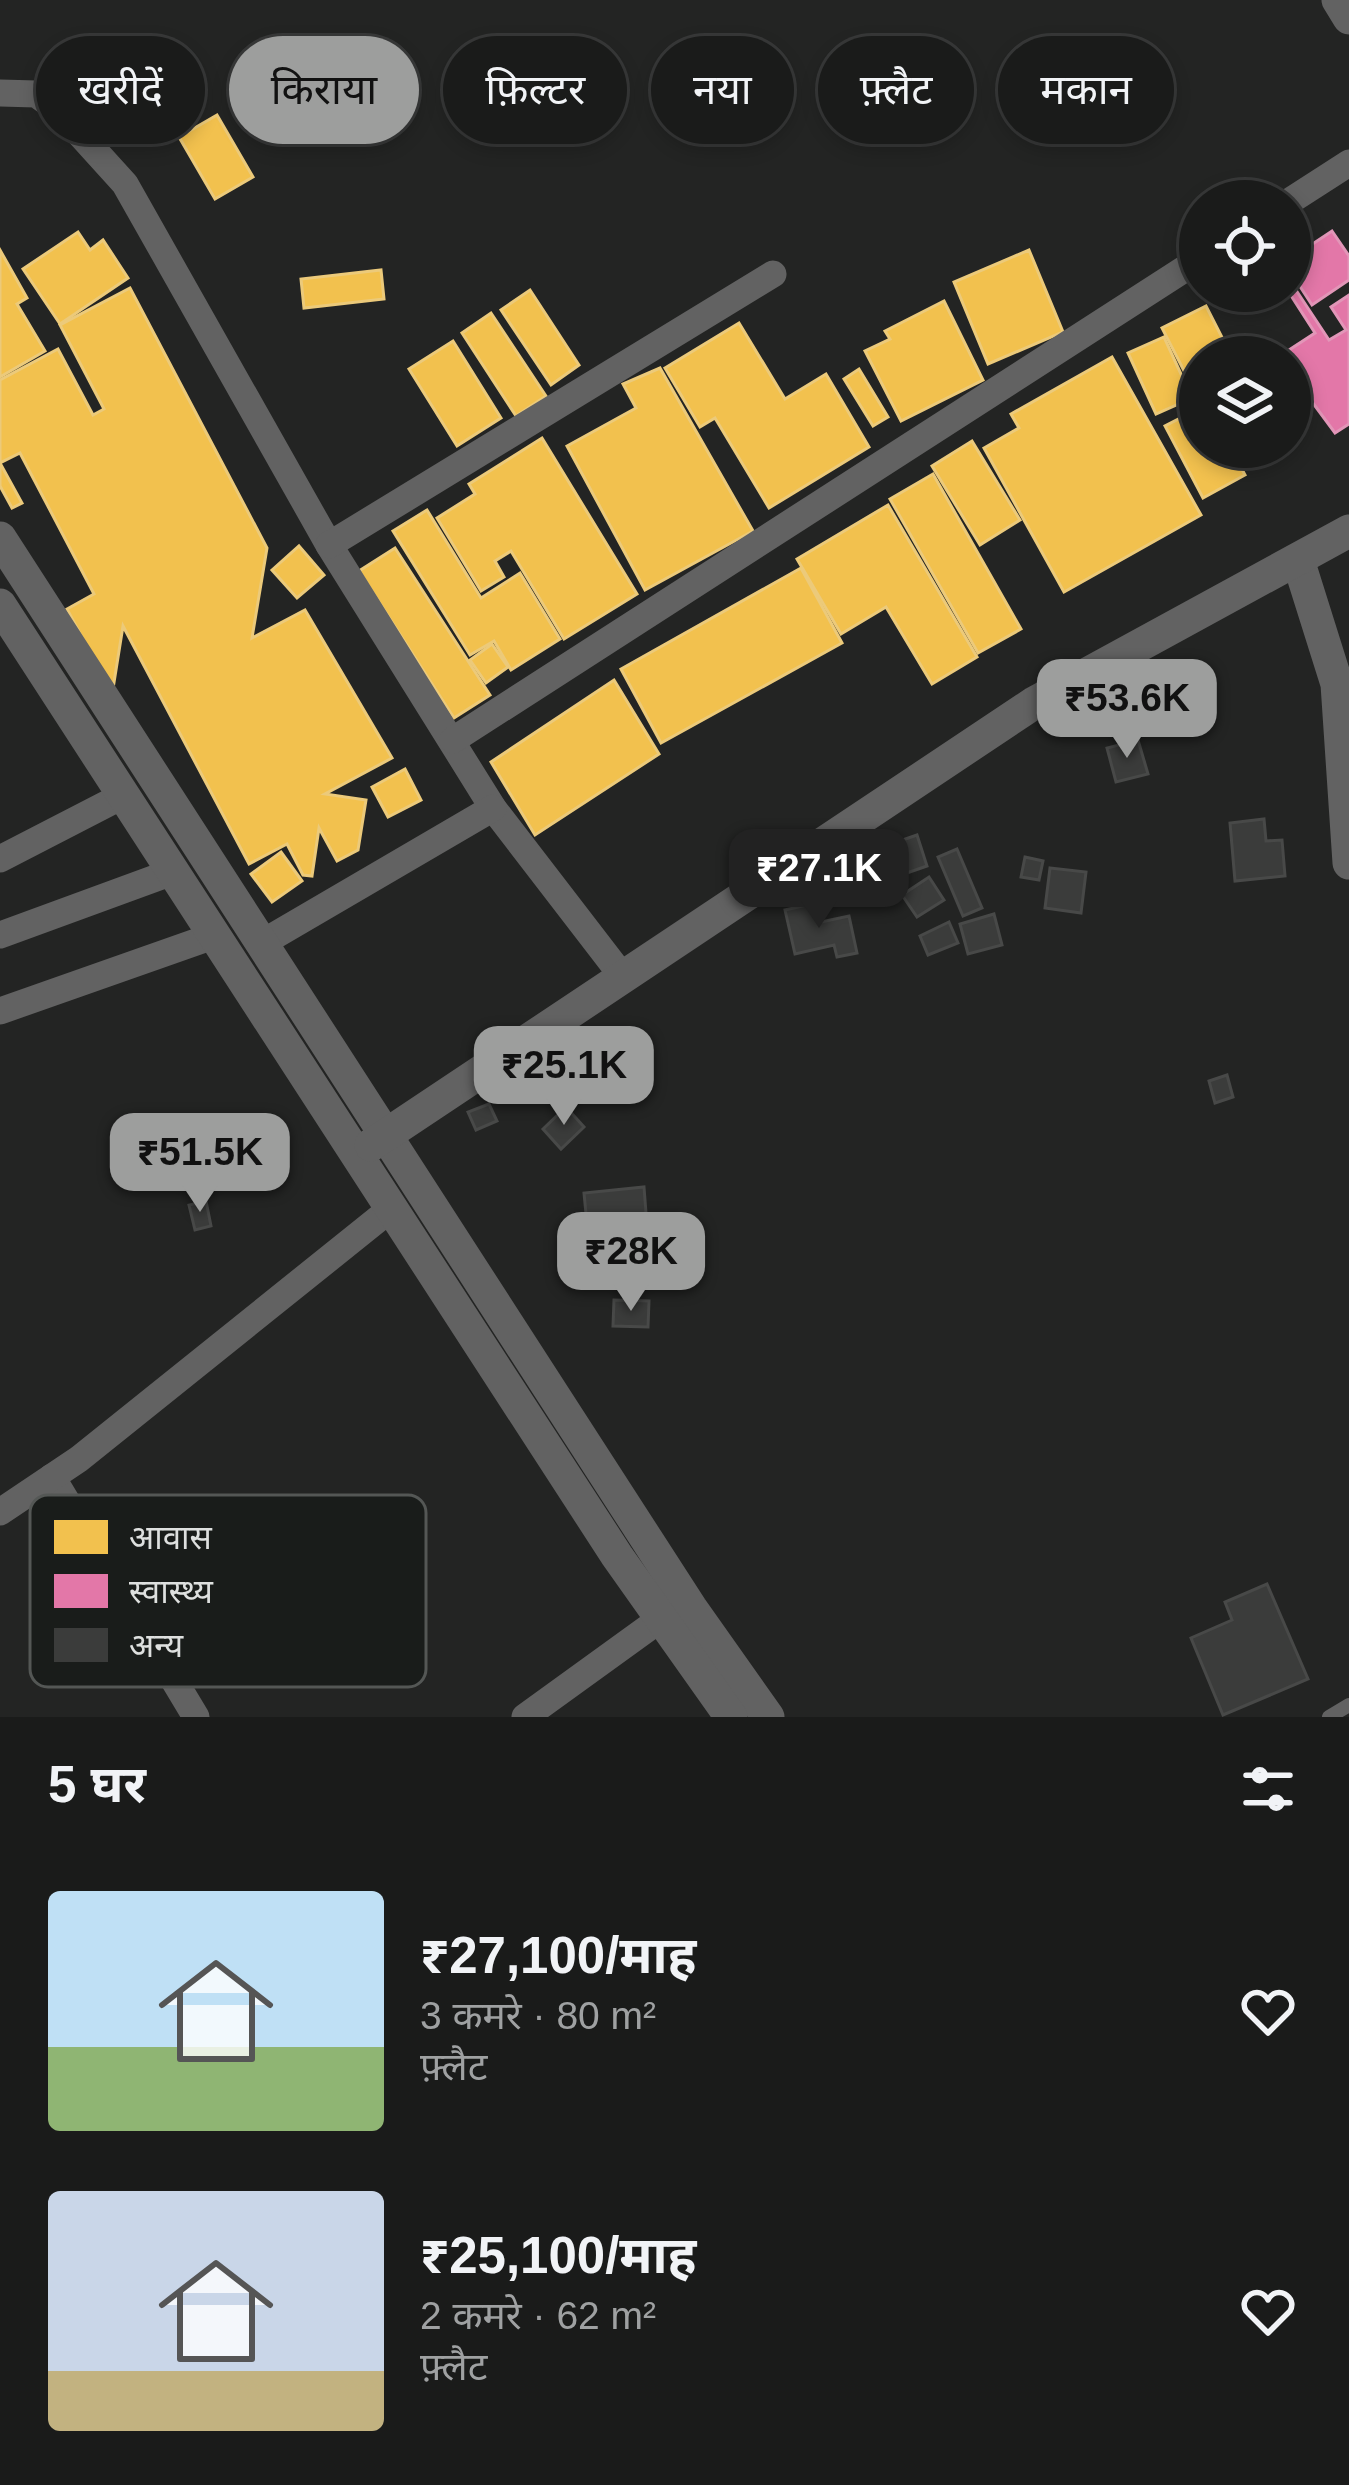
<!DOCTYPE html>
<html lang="hi">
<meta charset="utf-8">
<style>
body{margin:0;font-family:Helvetica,"Noto Sans Devanagari",sans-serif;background:#232423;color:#f1f3f6;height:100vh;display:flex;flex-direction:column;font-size:45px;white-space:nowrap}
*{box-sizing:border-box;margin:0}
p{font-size:39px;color:#9fa1a2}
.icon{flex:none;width:66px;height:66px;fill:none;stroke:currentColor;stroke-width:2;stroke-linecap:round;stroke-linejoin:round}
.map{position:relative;height:1717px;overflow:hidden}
.side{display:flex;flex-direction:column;background:#1a1b1a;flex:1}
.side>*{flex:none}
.hud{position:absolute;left:36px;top:36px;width:1278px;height:108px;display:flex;gap:24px}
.tools{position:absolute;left:1179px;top:180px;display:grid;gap:24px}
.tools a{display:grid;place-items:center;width:132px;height:132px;border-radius:50%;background:#1a1b1a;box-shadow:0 6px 18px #0003,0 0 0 3px #383939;font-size:60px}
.price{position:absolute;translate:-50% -102px;padding:0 27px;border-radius:24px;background:#9d9e9d;color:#111;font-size:39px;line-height:78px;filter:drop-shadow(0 3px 6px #0008)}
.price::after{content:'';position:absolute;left:50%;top:72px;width:36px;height:27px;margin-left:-18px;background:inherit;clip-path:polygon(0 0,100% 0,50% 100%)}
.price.current{background:#222;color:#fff}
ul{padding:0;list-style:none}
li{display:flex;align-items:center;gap:36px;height:300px;padding:0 48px}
li span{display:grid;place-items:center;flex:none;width:336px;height:240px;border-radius:12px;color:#555}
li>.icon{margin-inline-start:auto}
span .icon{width:144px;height:144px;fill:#fffc;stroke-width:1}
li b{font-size:51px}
h2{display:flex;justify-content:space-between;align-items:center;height:144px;padding:0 48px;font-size:51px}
.tag{padding:0 42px;border-radius:54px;background:#1a1b1a;box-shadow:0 6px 18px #0003,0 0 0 3px #383939;font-size:42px;line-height:108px}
.tag.current{background:#9d9e9d;color:#111}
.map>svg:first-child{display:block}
.homes{fill:#f2c14e;stroke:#ecca7a;stroke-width:3}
.health{fill:#e377a8;stroke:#e296b8;stroke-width:3}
.building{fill:#3b3c3b;stroke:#484948;stroke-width:3}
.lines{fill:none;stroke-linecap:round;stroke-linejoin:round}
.service{stroke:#626262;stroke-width:14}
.minor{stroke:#626262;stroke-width:27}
.tertiary{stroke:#626262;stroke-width:33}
.key{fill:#191c1a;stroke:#545755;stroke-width:3}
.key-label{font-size:33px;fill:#dee0df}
</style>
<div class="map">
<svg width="1349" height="1717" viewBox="0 0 1349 1717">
<rect width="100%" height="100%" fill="#232423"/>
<!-- homes -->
<g class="homes">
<polygon points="217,115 253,177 215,199 179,137"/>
<polygon points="78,232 90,250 103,240 128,278 60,324 23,269"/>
<polygon points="0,250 27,298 17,304 45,351 0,377"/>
<polygon points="1029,250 1063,332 988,364 954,282"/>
<polygon points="381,270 384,299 304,308 301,279"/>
<polygon points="130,288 267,548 252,638 305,610 392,758 325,794 366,800 358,850 337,861 319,828 312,876 303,875 287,844 249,864 123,626 112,695 67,609 94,594 20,453 0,463 22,503 12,508 0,486 0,380 58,349 93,415 104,409 60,325"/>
<polygon points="530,290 579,365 551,385 501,310"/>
<polygon points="944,301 983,380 901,421 865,351 890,339 885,331"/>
<polygon points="1206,306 1232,357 1200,357 1199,400 1162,328"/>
<polygon points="491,313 546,396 516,416 462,333"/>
<polygon points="739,323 785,399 826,374 869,447 769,508 715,418 700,427 665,368"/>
<polygon points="1164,337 1192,398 1156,414 1128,353"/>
<polygon points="453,341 501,418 457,446 409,369"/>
<polygon points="1112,357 1201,515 1064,592 984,448 1019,428 1011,414"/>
<polygon points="660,368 753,531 645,590 567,446 636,408 623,384"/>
<polygon points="859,369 888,417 873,426 844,379"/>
<polygon points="1200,408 1200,447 1230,447 1245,475 1203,498 1165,426"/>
<polygon points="542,438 637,594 564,639 511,551 495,561 504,577 481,591 437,518 475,494 469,484"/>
<polygon points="972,441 1020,520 980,545 932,466"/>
<polygon points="933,474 1021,629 978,653 890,499"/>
<polygon points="888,505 977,657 932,684 886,607 841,634 797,559"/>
<polygon points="427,510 481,598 520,573 560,639 511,670 494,641 470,655 393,531"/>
<polygon points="299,546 324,575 297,598 272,570"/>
<polygon points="395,548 490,695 454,718 359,571"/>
<polygon points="801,568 842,643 661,743 621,669"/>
<polygon points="492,644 508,667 486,683 470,660"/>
<polygon points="614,680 659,754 535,835 491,762"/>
<polygon points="405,769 421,800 388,817 372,787"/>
<polygon points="281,852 302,881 272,902 251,874"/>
</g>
<!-- health -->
<g class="health">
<polygon points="1332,231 1349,256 1349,280 1312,305 1290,271 1290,259"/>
<polygon points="1290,281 1329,340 1346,330 1331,307 1349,295 1349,424 1335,433 1290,372 1294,364 1286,352 1315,333 1288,291"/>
</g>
<!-- building -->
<g class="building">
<polygon points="1138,740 1148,774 1116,782 1107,748"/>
<polygon points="1264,819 1266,841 1282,840 1285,876 1235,881 1230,823"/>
<polygon points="917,835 927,866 901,875 891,844"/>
<polygon points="957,849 982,908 963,916 938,857"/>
<polygon points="1025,857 1043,861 1039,880 1021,877"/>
<polygon points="1050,868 1086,872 1081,913 1045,908"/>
<polygon points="929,877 944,900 917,917 902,895"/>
<polygon points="816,903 821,922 849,916 857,953 837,957 834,945 795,954 785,910"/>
<polygon points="994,914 1002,945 968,954 960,924"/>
<polygon points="949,922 958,943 928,955 920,936"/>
<polygon points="562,1061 569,1086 531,1096 525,1071"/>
<polygon points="1227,1075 1233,1097 1215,1103 1209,1081"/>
<polygon points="489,1104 497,1121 476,1130 468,1112"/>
<polygon points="566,1107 584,1127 561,1149 543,1129"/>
<polygon points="165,1134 178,1152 158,1168 143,1150"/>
<polygon points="184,1159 191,1181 165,1189 158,1168"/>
<polygon points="644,1187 646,1213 587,1224 584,1193"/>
<polygon points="206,1201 211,1226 195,1230 189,1205"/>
<polygon points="679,1249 682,1276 660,1279 656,1251"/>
<polygon points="614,1300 649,1301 648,1327 613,1326"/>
<polygon points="1267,1584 1308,1679 1223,1715 1191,1638 1232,1620 1225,1602"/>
</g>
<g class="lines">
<!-- service -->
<polyline class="service" points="1329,1717 1349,1705"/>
<!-- minor -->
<g class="minor">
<polyline points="0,93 36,94 57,109 125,184 329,545 493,808 623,977"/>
<polyline points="1290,201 1349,163"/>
<polyline points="329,545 773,274"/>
<polyline points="453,740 1200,259"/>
<polyline points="0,859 124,795"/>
<polyline points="0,935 175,871"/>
<polyline points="262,943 493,808"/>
<polyline points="0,1011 216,935"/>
<polyline points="52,1477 196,1717"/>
<polyline points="0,1512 79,1459 393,1207"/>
<polyline points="525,1717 677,1607"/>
</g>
<!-- tertiary -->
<g class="tertiary">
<polyline points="1338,0 1349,18"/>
<polyline points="0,538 691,1608 768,1717"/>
<polyline points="1298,560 1337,684 1349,863"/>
<polyline points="0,605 617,1556 731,1717"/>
<polyline points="371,1145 1034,703 1349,531"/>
</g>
</g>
<!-- legend -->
<rect x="30" y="1495" width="396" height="192" rx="18" class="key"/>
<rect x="54" y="1520" width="54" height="34" fill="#f2c14e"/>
<rect x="54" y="1574" width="54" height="34" fill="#e377a8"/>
<rect x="54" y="1628" width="54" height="34" fill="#3b3c3b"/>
<g class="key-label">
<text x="129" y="1549">आवास</text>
<text x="129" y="1603">स्वास्थ्य</text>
<text x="129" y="1657">अन्य</text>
</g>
</svg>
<div class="tools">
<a><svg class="icon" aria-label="locate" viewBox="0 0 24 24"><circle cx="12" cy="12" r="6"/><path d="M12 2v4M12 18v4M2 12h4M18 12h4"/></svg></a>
<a><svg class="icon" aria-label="layers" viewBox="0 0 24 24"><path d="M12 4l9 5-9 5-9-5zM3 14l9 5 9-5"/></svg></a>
</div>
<b class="price" style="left:1127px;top:761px">₹53.6K</b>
<b class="price current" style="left:819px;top:931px">₹27.1K</b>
<b class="price" style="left:564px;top:1128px">₹25.1K</b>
<b class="price" style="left:200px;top:1215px">₹51.5K</b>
<b class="price" style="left:631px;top:1314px">₹28K</b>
<div class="hud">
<a class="tag">खरीदें</a>
<a class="tag current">किराया</a>
<a class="tag">फ़िल्टर</a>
<a class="tag">नया</a>
<a class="tag">फ़्लैट</a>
<a class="tag">मकान</a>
</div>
</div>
<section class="side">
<h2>5 घर<svg class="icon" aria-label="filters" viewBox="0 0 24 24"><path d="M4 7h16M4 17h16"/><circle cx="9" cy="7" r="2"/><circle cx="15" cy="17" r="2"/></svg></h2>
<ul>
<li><span style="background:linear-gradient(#bfe0f5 65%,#8fb573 0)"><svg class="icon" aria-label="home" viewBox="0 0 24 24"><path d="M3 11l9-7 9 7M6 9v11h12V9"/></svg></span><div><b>₹27,100/माह</b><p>3 कमरे · 80 m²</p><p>फ़्लैट</p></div><svg class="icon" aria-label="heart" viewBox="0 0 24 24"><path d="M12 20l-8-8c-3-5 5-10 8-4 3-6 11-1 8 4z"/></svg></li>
<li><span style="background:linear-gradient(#c9d6e8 75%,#c2b280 0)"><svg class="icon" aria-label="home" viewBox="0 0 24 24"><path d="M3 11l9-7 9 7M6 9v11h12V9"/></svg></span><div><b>₹25,100/माह</b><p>2 कमरे · 62 m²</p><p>फ़्लैट</p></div><svg class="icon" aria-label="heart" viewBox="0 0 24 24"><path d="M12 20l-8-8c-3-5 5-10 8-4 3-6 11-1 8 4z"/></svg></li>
</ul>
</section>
